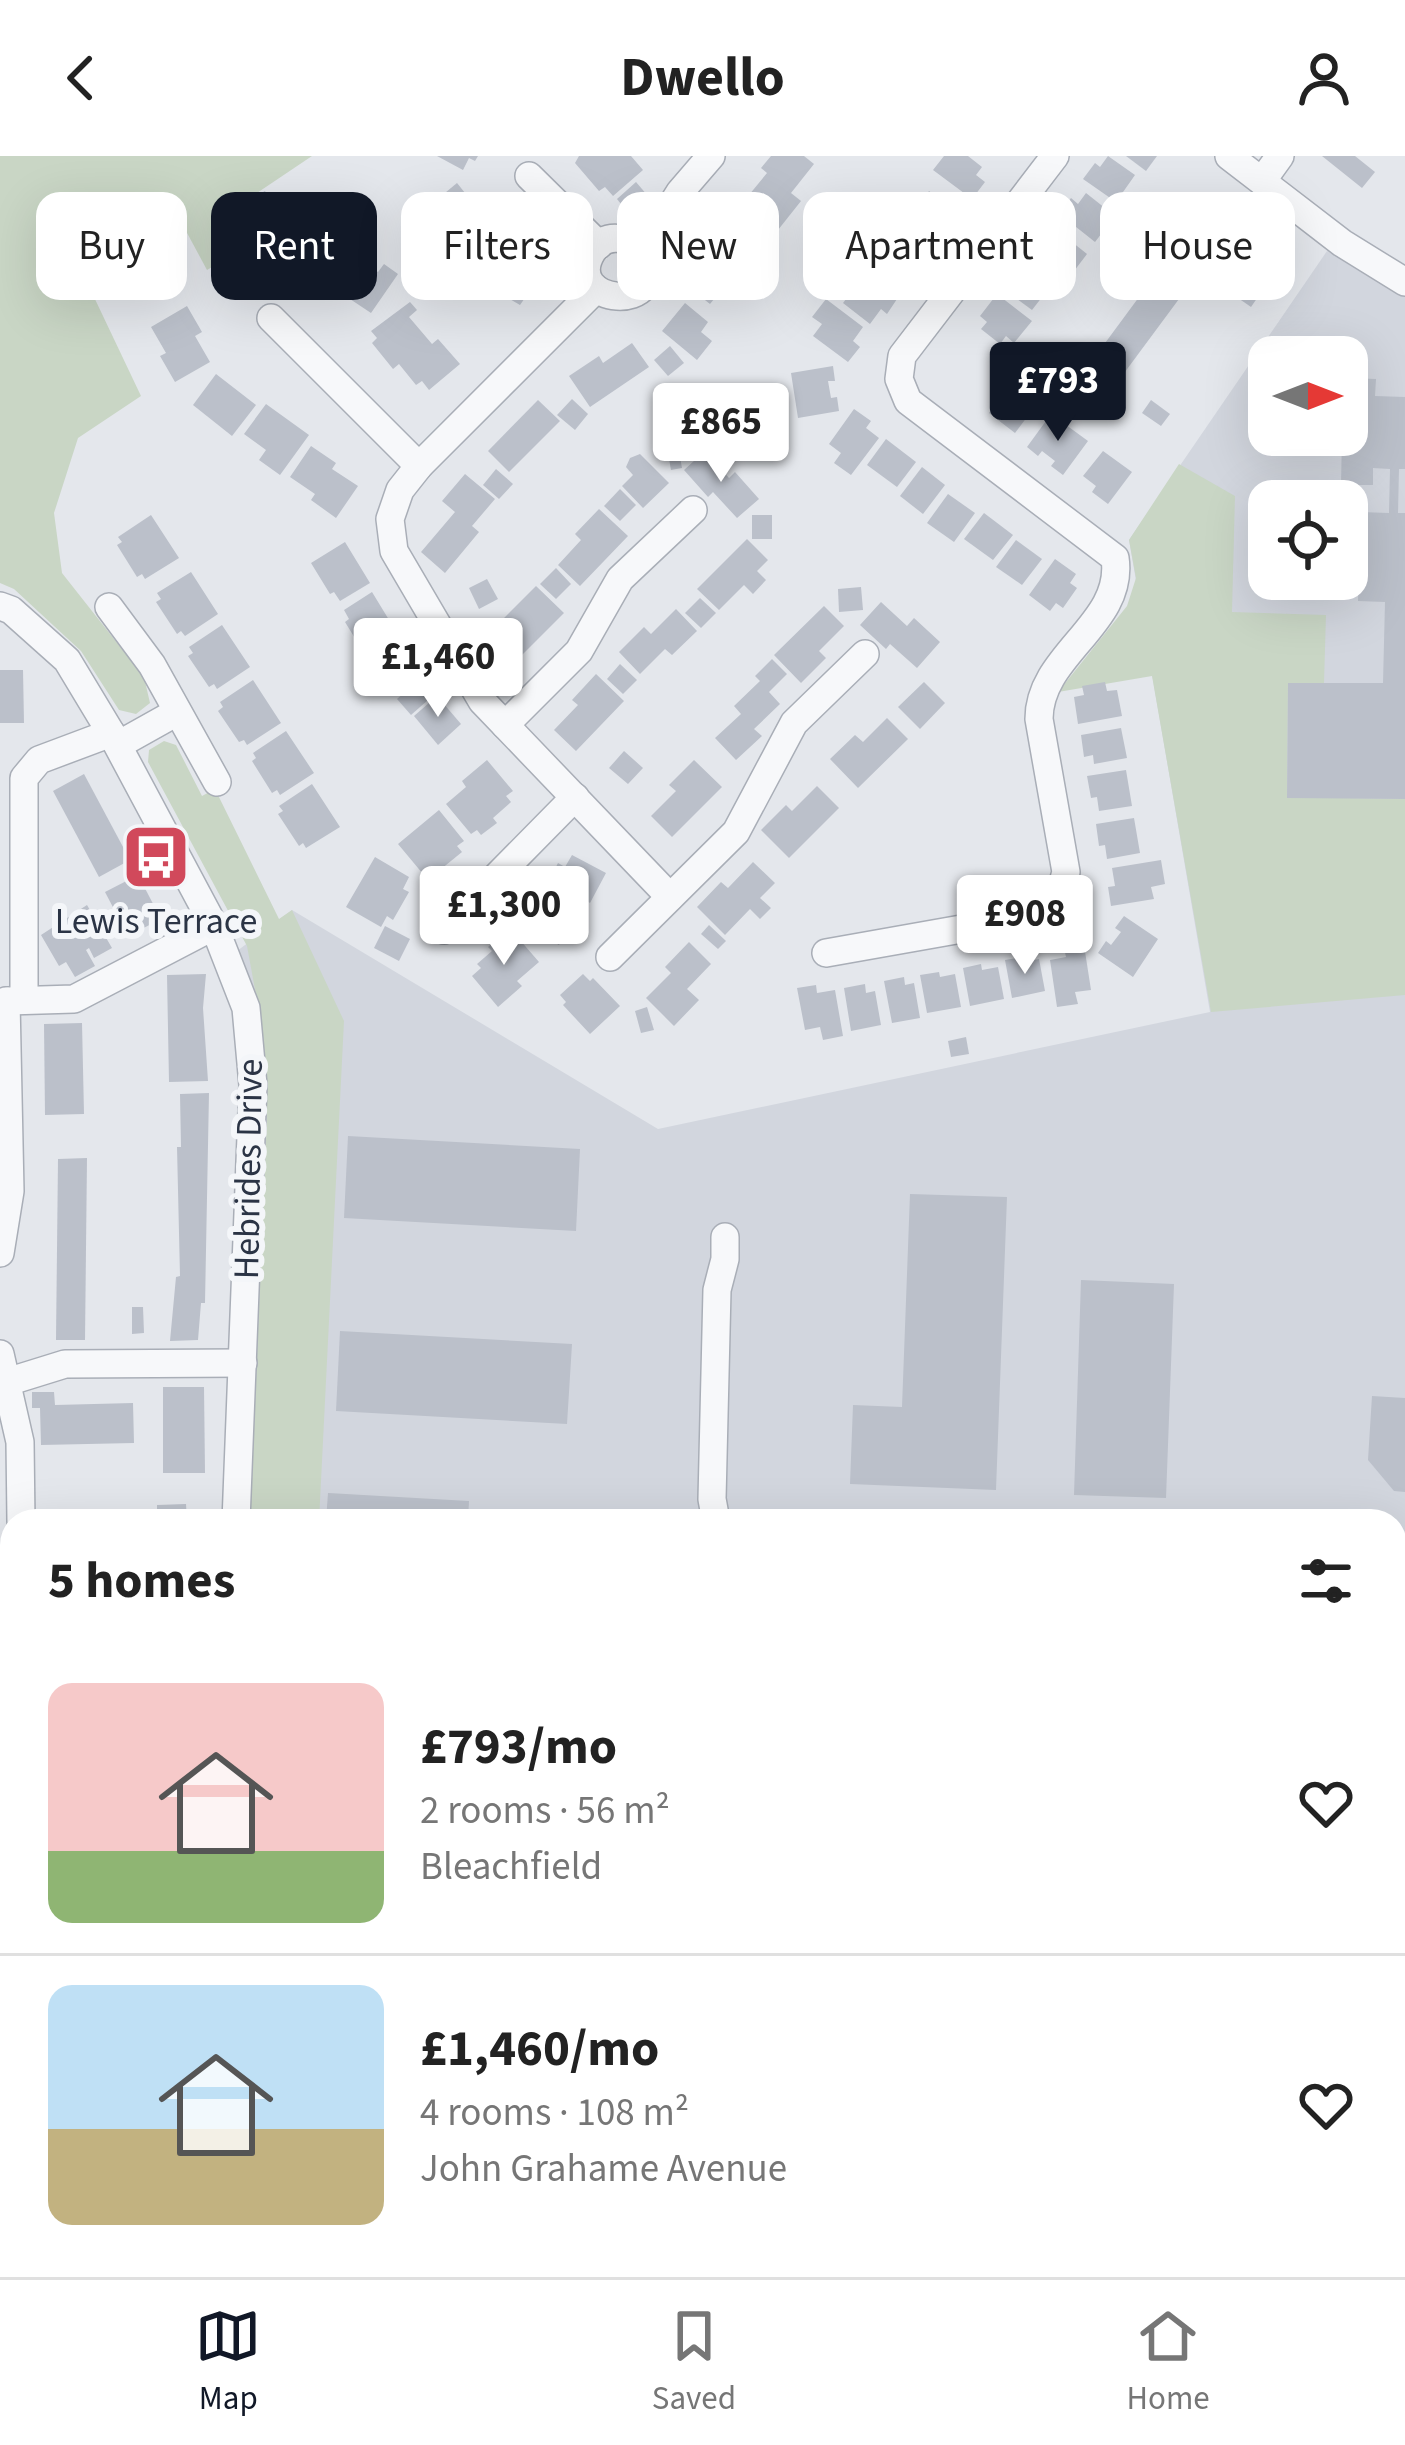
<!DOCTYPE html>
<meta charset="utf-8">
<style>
body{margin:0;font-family:"Source Sans 3",sans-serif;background:#f2f2f2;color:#222;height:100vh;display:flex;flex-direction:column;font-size:45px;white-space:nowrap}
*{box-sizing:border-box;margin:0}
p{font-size:39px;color:#767676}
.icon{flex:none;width:66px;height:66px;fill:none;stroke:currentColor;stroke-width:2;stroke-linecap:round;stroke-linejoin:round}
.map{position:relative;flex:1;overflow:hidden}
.details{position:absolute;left:0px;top:1353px;width:1407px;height:768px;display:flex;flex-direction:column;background:#fff;border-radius:36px 36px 0 0;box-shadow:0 12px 48px #0002}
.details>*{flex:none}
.hud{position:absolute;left:36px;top:36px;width:1335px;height:108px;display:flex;gap:24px}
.needle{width:78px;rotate:90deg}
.buttons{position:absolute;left:1248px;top:180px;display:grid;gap:24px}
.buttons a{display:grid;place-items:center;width:120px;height:120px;border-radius:24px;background:#fff;box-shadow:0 12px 48px #0002;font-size:60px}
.price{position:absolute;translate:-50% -102px;padding:0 27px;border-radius:12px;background:#fff;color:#222;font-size:39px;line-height:78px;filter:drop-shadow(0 3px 6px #0008)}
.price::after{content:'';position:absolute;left:50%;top:72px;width:36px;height:27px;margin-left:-18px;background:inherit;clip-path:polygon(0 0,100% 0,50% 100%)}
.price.on{background:#111827;color:#fff}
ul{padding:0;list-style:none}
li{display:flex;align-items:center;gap:36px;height:300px;padding:0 48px}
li+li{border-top:3px solid #e0e0e0}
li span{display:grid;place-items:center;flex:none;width:336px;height:240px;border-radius:24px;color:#555}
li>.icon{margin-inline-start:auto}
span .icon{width:144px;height:144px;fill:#fffc;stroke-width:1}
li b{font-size:51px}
h2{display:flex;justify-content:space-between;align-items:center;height:144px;padding:0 48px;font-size:51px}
.chip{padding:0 42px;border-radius:24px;background:#fff;box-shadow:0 12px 48px #0002;font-size:42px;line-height:108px}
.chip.on{background:#111827;color:#fff}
header{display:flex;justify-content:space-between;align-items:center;height:156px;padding:0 48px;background:#fff;font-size:54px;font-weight:700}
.dock{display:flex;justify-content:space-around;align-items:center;height:168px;border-top:3px solid #e0e0e0;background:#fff;font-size:33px;color:#767676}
.dock a{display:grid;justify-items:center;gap:6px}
.dock .on{color:#111827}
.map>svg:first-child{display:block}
.built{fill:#d2d6de;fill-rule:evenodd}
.green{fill:#c9d6c5}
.building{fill:#bbc0ca}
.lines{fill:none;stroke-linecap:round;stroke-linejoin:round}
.minor-casing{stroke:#a9aeb7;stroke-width:30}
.minor{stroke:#f7f8fa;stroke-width:27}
.labels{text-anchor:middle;stroke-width:12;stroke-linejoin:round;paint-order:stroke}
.poi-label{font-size:36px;fill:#2b3445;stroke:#f4f6f9}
.street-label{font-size:36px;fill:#2b3445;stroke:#f4f6f9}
</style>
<header><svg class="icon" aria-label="back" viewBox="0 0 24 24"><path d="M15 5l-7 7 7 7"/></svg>Dwello<svg class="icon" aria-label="person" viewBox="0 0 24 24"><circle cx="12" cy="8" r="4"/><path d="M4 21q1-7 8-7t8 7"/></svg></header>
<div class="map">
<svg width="1405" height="2121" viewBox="0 0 1405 2121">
<rect width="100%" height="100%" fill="#e4e7ec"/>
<!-- built -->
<path class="built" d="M1327,95L1405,141V2121H194L195,2109H1395V1365H236L253,929L229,801L292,754L658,973L1210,856L1129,384ZM1269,201H1347V279H1269ZM1269,345H1347V423H1269Z"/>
<!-- green -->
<g class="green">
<polygon points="0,0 312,0 239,49 258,84 207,114 186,75 84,120 141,240 78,282 54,357 62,417 144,521 150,547 136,558 119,554 81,495 14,433 0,427"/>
<polygon points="1179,308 1235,340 1232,456 1326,459 1324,527 1288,527 1287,641 1405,643 1405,839 1211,856 1152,520 1058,536 1127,450 1136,422 1129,384"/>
<polygon points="164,585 176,589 202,640 215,633 279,763 292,754 344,865 319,1365 250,1365 267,962 263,877 247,790 148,606 149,594"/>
</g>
<!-- building -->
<g class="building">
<polygon points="437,0 478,0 475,5 469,2 463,14"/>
<polygon points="579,0 631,0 643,14 613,40 605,31 599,35 575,7"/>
<polygon points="771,0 804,0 814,8 791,37 801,45 778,74 744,45 767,17 761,12"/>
<polygon points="944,0 968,0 982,11 976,19 985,26 972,43 933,14"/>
<polygon points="1108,0 1135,19 1116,46 1083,23 1095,7 1100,11"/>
<polygon points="1126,0 1157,0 1146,15"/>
<polygon points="1322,0 1355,0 1375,16 1362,32"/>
<polygon points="636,26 648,40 628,57 617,43"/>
<polygon points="457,27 490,68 460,92 428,51"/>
<polygon points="265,35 279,60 253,75 239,49"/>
<polygon points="929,35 963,61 954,72 949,68 939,81 944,85 935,97 902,72"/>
<polygon points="307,37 354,73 330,105 325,101 321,106 290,83 293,78 282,70"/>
<polygon points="1086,37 1115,60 1095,86 1066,63 1070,58 1063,52 1071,42 1078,48"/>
<polygon points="1213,50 1236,66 1119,224 1111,219 1107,225 1099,219 1104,213 1096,207 1100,201 1097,198 1198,61 1202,64"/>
<polygon points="756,64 771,77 758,92 743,79"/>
<polygon points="502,69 528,84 524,91 550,106 520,149 508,142 515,130 501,122 494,132 482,125 493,108 483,102"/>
<polygon points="723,69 754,94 710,148 686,129 708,102 701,96"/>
<polygon points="1057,74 1087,98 1068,123 1037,100 1041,95 1035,90 1042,80 1048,85"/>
<polygon points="882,80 911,103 906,110 914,117 899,136 862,106"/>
<polygon points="348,95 378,116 384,108 398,118 371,157 338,135 343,128 332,120"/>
<polygon points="1259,101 1278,115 1264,135 1245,121"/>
<polygon points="1022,103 1053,127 1032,154 1005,134"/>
<polygon points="865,118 897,143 887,158 881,153 870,168 843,147"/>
<polygon points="1247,129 1260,138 1251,151 1238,142"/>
<polygon points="997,138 1032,165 1014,187 1006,180 1000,188 981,173 987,166 980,160"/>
<polygon points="826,143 863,171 853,185 860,191 848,206 813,180 822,168 812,161"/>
<polygon points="410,146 417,154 409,161 432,188 438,183 460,208 429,234 422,225 416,229 399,208 393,213 372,187 377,182 371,175"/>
<polygon points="685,147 708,166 701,176 712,185 697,204 662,175"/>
<polygon points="187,150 202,176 195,180 210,206 175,226 160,200 166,197 151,171"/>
<polygon points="632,187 649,211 590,251 569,220 599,200 603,207"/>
<polygon points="670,190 684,207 668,220 654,204"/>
<polygon points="833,210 835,225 828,225 831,242 837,241 839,255 798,262 791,217"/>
<polygon points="216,218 256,249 232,280 193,249"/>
<polygon points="1347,222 1376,223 1375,240 1405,241 1405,313 1399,313 1398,357 1405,357 1405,643 1287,642 1288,527 1383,527 1385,446 1358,445 1360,356 1389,357 1390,313 1373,312 1373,329 1341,329 1342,279 1347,279"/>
<polygon points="1020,225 1042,241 1015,277 989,257 995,249 990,246 1005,227 1013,233"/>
<polygon points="572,243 588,258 575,274 557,259"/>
<polygon points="538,244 560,265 509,316 488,295"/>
<polygon points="1151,244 1170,258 1161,270 1142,257"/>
<polygon points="266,248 309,279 280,319 259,304 266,294 244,278"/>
<polygon points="854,253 871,265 866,272 879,282 851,319 834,307 841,297 829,288"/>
<polygon points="1051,258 1088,285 1063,319 1051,310 1055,305 1042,295 1038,300 1027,291"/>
<polygon points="886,283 916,306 897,331 867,309"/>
<polygon points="311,290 336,307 332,313 358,330 336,362 311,344 315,338 290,321"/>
<polygon points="678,290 682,312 671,314 667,292"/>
<polygon points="705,295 729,322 735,316 759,343 737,362 713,336 708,341 684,314"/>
<polygon points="1103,295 1132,316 1108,348 1092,336 1096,330 1083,320"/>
<polygon points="640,298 669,327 643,352 622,330 633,319 626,311 630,302"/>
<polygon points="922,311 945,329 923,358 900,340"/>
<polygon points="496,313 513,328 499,343 483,329"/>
<polygon points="465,318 495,343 472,370 479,376 445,417 421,396 455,356 442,345"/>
<polygon points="620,333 636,349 620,365 604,350"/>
<polygon points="948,338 975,357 954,386 927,367"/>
<polygon points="599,353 628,380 580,430 558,409 581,384 575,378"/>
<polygon points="984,357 1013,379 993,404 964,383"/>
<polygon points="151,359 179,402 145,423 142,418 137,421 117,389 122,386 118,381"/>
<rect x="752" y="359" width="20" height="24"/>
<polygon points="747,383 768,404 757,415 766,424 753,438 744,429 719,454 697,433"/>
<polygon points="1016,384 1042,403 1022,429 996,411"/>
<polygon points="345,386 370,427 340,445 334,436 330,438 311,407"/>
<polygon points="1055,403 1076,418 1070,427 1077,432 1063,452 1056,447 1050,455 1029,439"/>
<polygon points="556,412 571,428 556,443 540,428"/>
<polygon points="191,416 218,458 185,480 181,475 177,478 156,446 161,443 157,437"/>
<polygon points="487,423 498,443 479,453 469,432"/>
<polygon points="536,430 564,457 514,507 493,485 509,469 503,463"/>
<polygon points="861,431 863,454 839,456 838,433"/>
<polygon points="372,436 397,477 364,497 345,466 349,463 344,454"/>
<polygon points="700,442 716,457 701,472 685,457"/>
<polygon points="881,446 907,470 914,462 940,486 917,512 890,488 886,493 860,469"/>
<polygon points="824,450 844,470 819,495 826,502 801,527 774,499"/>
<polygon points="676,453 697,475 672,499 665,493 640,518 619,496 644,471 651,478"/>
<polygon points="222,469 250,511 217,533 214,528 209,531 188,500 193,497 189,491"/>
<polygon points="401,485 423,513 390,540 368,513"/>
<polygon points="772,503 787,518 769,536 780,548 754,573 762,580 736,604 715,582 741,558 734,550 760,525 755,520"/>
<polygon points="620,508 637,524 623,538 607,523"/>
<polygon points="0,514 23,514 24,567 0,567"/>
<polygon points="596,518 624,545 576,595 554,574 578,549 572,544"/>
<polygon points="253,524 281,567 247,589 244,584 239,586 218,555 223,551 220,546"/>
<polygon points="924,526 945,547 920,573 898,551"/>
<polygon points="1105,526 1107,535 1117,534 1122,560 1078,568 1074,541 1084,539 1082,530"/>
<polygon points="414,528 428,544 411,559 397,543"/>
<polygon points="437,540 461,568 438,589 414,560"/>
<polygon points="887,562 908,583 858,632 830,603 855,579 863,586"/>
<polygon points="1121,572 1127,602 1094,608 1093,599 1084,601 1081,579"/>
<polygon points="286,575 314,617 280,639 277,634 272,637 252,605 256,602 253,597"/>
<polygon points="624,595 643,612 628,628 609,612"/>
<polygon points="487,604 513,635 506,640 511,646 493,662 497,667 481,679 477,674 471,678 446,648 466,631 462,625"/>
<polygon points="694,604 722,631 672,681 651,660 676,635 669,629"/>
<polygon points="1126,614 1132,650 1099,655 1097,641 1091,642 1087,620"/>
<polygon points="84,618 130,704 99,721 53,635"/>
<polygon points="312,628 340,671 306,692 303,687 299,690 278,658 283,655 279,650"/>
<polygon points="817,630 839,652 789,702 761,674 786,649 792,655"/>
<polygon points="439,654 464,685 457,690 462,696 435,718 430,712 423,718 398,688"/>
<polygon points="1134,662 1140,697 1107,703 1105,689 1099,690 1096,668"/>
<polygon points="572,699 606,717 590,747 584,743 559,789 525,771 529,763 524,760 539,731 544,734 558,707 565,711"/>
<polygon points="375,701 409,721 403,733 409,736 393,764 387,760 381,771 346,751"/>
<polygon points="1161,704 1165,728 1151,731 1154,743 1111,750 1108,731 1115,730 1112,712"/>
<polygon points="753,706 775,727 760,742 771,752 760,763 750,753 725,779 697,751 721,726 728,732"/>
<polygon points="138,719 161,763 128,780 105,736"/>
<polygon points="87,749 112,792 94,802 89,792 86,794 95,810 75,821 66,806 59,810 41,779"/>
<polygon points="1124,760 1158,783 1133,821 1098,797 1106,785 1111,789 1121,776 1115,772"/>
<polygon points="709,769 726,785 718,793 701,778"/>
<polygon points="385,770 410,783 399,805 374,792"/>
<polygon points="513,776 539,806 517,825 522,830 498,851 472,820 481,812 477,808 492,795 488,791 503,778 507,782"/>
<polygon points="689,786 711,808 687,833 699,844 674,870 646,842 671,817 665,811"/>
<polygon points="1084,789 1091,834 1075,836 1078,848 1057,851 1050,804 1066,801 1064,792"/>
<polygon points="1023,801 1024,806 1039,803 1045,835 1012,842 1005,804"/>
<polygon points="981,808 982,814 998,811 1004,843 970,850 963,812"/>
<polygon points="939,816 940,821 955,818 961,851 927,857 920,819"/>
<polygon points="206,818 203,852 208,925 169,926 167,819"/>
<polygon points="583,818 590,825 593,822 620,850 590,878 563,849 566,846 560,839"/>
<polygon points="904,821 905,829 914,827 920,862 892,867 884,825"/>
<polygon points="865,828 866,837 875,835 881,869 851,875 844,832"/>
<polygon points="816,829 817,837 835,834 843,880 823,884 820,871 805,874 797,832"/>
<polygon points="647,851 654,874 641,877 635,855"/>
<polygon points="82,867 84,958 45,959 44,868"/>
<polygon points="966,881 969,898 951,901 948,885"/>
<polygon points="209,937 205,1147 201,1147 198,1184 170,1185 176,1121 180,1120 177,991 181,991 180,938"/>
<polygon points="348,980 580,993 576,1075 344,1062"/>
<polygon points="87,1002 85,1184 56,1184 58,1003"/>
<polygon points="910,1038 1007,1041 996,1334 850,1328 853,1249 902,1251"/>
<polygon points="1081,1124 1174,1128 1166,1342 1074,1339"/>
<polygon points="132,1151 143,1151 144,1177 132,1178"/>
<polygon points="340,1175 572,1188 567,1268 336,1255"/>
<polygon points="163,1231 204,1231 205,1317 163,1317"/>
<polygon points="32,1236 54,1236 55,1249 133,1247 134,1287 41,1289 40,1252 32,1252"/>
<polygon points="1372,1240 1405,1242 1405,1336 1394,1335 1368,1304"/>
<polygon points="328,1337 469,1345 468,1365 326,1365"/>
<polygon points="186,1348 187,1365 157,1365 157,1349"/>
<rect x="6" y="1469" width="6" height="55"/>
<rect x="0" y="1564" width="12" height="39"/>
<rect x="0" y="1680" width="12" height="28"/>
<rect x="0" y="1743" width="12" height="134"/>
<rect x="0" y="1900" width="12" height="25"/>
<rect x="0" y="1953" width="12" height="38"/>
</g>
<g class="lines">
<defs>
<g id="minor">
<polyline points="1229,0 1342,87 1405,126"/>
<polyline points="529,20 599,89"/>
<polyline points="1262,25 1280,0"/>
<path d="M643,95C628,80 605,76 592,96C560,149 674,161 643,95L680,36L711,0"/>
<polyline points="596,133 419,310 400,334 390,363 394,395 482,545 670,741"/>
<polyline points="271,162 419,310"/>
<polyline points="0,450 11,454 67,504 111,577 214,770 246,852 253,929 236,1365"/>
<polyline points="109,451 152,509 217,626"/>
<polyline points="505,569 579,495 620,423 693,354"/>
<polyline points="118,589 177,556"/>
<polyline points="444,774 575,641"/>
<path d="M826,797L1041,759L1059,741L1066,716L1039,563C1039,498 1125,468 1115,402L908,245L899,223L902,200L1055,0"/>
<polyline points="610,801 736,676 794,567 865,498"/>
<polyline points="24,844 24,622 39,604 111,577"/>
<polyline points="8,845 74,843 214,770"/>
<polyline points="0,1097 10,1035 6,845"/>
<polyline points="0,1198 20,1286 21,1365"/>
<polyline points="7,1226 65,1208 243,1207"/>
<polyline points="716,1365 712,1343 717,1134 725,1103 725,1081"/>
<polyline points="1395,1493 1405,1492"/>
<polyline points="0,1645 12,1645"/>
<polyline points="0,2031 12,2031"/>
<polyline points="194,2121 195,2109"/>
<polyline points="758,2121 759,2109"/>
</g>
</defs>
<!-- minor casing -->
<use href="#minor" class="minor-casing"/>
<!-- minor -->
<use href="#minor" class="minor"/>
</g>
<!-- icons -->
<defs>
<symbol id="bus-square" viewBox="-11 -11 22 22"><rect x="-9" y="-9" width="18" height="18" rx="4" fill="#d1495b" stroke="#f4f6f9"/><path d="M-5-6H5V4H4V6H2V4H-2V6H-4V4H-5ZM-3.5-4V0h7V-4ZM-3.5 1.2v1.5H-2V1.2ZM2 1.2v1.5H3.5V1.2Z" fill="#fff"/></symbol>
</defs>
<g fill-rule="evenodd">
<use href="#bus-square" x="118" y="663" width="76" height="76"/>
</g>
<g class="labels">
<!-- poi labels -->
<g class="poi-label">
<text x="156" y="777">Lewis Terrace</text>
</g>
<!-- street labels -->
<g class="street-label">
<text transform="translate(247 1013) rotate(-89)" y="13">Hebrides Drive</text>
</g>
</g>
</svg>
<div class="buttons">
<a><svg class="needle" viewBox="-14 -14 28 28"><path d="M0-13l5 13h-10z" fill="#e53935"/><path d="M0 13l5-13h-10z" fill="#767676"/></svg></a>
<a><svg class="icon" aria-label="locate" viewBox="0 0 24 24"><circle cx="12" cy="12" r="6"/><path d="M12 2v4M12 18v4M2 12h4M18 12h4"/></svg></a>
</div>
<b class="price on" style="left:1058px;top:288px">£793</b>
<b class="price" style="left:721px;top:329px">£865</b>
<b class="price" style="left:438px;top:564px">£1,460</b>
<b class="price" style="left:504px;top:812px">£1,300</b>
<b class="price" style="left:1025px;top:821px">£908</b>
<div class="hud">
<a class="chip">Buy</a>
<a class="chip on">Rent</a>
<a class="chip">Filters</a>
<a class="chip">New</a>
<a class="chip">Apartment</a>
<a class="chip">House</a>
</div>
<section class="details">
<h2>5 homes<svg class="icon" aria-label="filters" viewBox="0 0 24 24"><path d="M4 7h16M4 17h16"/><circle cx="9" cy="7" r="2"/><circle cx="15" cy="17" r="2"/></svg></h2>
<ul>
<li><span style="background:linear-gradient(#f6c9c9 70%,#8fb573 0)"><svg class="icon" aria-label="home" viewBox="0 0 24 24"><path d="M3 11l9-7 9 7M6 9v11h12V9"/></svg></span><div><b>£793/mo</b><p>2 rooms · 56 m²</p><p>Bleachfield</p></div><svg class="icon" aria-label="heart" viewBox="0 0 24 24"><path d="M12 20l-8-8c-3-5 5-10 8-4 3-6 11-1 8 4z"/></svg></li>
<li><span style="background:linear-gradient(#bfe0f5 60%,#c2b280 0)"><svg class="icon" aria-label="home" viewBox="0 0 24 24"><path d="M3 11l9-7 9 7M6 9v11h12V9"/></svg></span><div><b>£1,460/mo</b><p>4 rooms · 108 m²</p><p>John Grahame Avenue</p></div><svg class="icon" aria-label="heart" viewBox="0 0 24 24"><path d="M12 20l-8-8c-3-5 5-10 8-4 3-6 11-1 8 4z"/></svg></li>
</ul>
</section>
</div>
<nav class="dock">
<a class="on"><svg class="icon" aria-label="map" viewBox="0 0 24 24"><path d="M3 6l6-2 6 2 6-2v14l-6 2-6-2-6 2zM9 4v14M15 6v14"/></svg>Map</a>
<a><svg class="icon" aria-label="saved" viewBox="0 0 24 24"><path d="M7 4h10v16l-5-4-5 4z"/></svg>Saved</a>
<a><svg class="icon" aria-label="home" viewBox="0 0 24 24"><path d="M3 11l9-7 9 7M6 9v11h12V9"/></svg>Home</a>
</nav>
